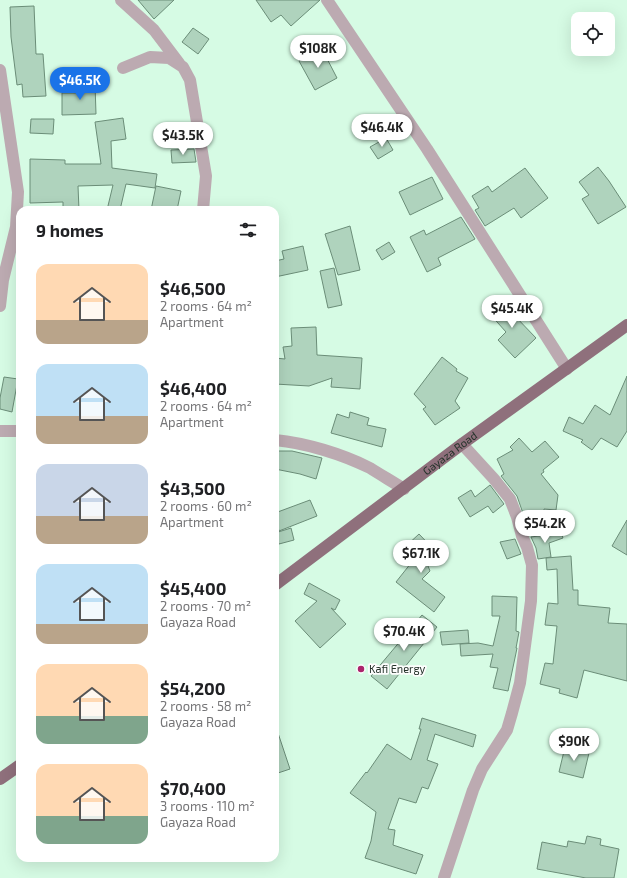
<!DOCTYPE html>
<meta charset="utf-8">
<style>
body{margin:0;font-family:"Exo 2",sans-serif;background:#f2f2f2;color:#202124;height:100vh;display:flex;flex-direction:column;font-size:15px;white-space:nowrap}
*{box-sizing:border-box;margin:0}
p{font-size:13px;color:#757577}
.icon{flex:none;width:22px;height:22px;fill:none;stroke:currentColor;stroke-width:2;stroke-linecap:round;stroke-linejoin:round}
.map{position:relative;flex:1;overflow:hidden}
.drawer{position:absolute;left:16px;top:206px;width:263px;height:656px;display:flex;flex-direction:column;background:#fff;border-radius:12px;box-shadow:0 4px 16px #0002}
.drawer>*{flex:none}
.controls{position:absolute;left:571px;top:12px;display:grid;gap:8px}
.controls a{display:grid;place-items:center;width:44px;height:44px;border-radius:8px;background:#fff;box-shadow:0 4px 16px #0002;font-size:20px}
.price{position:absolute;translate:-50% -34px;padding:0 9px;border-radius:14px;background:#fff;color:#222;font-size:13px;line-height:26px;filter:drop-shadow(0 1px 2px #0008)}
.price::after{content:'';position:absolute;left:50%;top:24px;width:12px;height:9px;margin-left:-6px;background:inherit;clip-path:polygon(0 0,100% 0,50% 100%)}
.price.selected{background:#1a73e8;color:#fff}
ul{padding:0;list-style:none}
li{display:flex;align-items:center;gap:12px;height:100px;padding:0 20px}
li span{display:grid;place-items:center;flex:none;width:112px;height:80px;border-radius:12px;color:#555}
li>.icon{margin-inline-start:auto}
span .icon{width:48px;height:48px;fill:#fffc;stroke-width:1}
li b{font-size:17px}
h2{display:flex;justify-content:space-between;align-items:center;height:48px;padding:0 20px;font-size:17px}
.map>svg:first-child{display:block}
.building{fill:#afd3bd;stroke:#6b8d78}
.lines{fill:none;stroke-linecap:round;stroke-linejoin:round}
.minor{stroke:#bcaab1;stroke-width:12}
.primary{stroke:#8f707c;stroke-width:12}
.poi-dot{fill:#ab246b;stroke:#fdfdfd;stroke-width:1.5}
.labels{text-anchor:middle;stroke-width:3.5;stroke-linejoin:round;paint-order:stroke}
.street-label{font-size:11px;fill:#24322a;stroke:#fdfdfd}
.poi-label{font-size:11px;fill:#24322a;stroke:#fdfdfd;text-anchor:start}
</style>
<div class="map">
<svg width="627" height="878" viewBox="0 0 627 878">
<rect width="100%" height="100%" fill="#d6fbe4"/>
<!-- building -->
<g class="building">
<polygon points="138,0 174,0 154,19"/>
<polygon points="256,0 320,0 291,26 281,15 271,22"/>
<polygon points="34,6 36,54 43,54 46,96 23,97 22,84 17,85 11,37 10,7"/>
<polygon points="193,28 209,39 198,54 182,42"/>
<polygon points="322,49 337,78 315,90 299,61"/>
<polygon points="76,84 95,84 96,114 62,115 62,93 76,93"/>
<polygon points="123,118 126,139 111,141 112,168 157,174 155,188 126,184 120,210 107,210 113,185 78,186 79,210 63,210 63,202 30,203 30,159 65,160 65,164 101,164 95,122"/>
<polygon points="31,119 54,119 53,134 30,133"/>
<polygon points="386,138 393,150 378,159 370,147"/>
<polygon points="194,149 196,162 172,163 171,150"/>
<polygon points="598,167 609,181 626,207 598,224 582,199 589,195 579,182"/>
<polygon points="525,168 548,198 521,218 514,208 485,226 475,210 479,208 472,196 488,186 492,192"/>
<polygon points="432,177 443,199 410,215 399,192"/>
<polygon points="156,186 181,191 177,210 151,210"/>
<polygon points="461,217 475,239 438,258 441,265 427,272 410,237 424,230 426,235"/>
<polygon points="350,226 360,270 338,275 325,234"/>
<polygon points="389,242 395,252 382,260 376,250"/>
<polygon points="303,246 308,270 275,277 275,261 284,259 282,251"/>
<polygon points="334,268 342,305 328,308 320,271"/>
<polygon points="507,299 517,311 513,314 536,338 515,358 498,340 506,332 489,313"/>
<polygon points="316,327 317,355 362,358 360,389 331,387 332,378 309,386 275,384 275,358 285,359 283,347 292,346 291,328"/>
<polygon points="442,357 457,369 456,371 468,378 455,401 460,408 435,425 423,409 426,407 414,394"/>
<polygon points="627,376 627,431 617,447 601,438 592,450 581,442 583,440 563,431 569,417 583,424 595,405 610,415"/>
<polygon points="4,377 18,379 12,412 0,409 0,398"/>
<polygon points="350,412 369,418 367,425 386,429 382,447 331,433 337,414 349,418"/>
<polygon points="519,438 532,452 545,441 559,457 543,470 544,472 541,474 558,495 556,510 544,509 544,511 525,519 517,496 501,476 504,474 497,459 513,450 510,447"/>
<polygon points="275,451 292,451 322,458 316,479 300,474 275,469"/>
<polygon points="490,485 504,504 493,513 488,506 470,517 458,498 471,490 475,497"/>
<polygon points="310,500 317,516 279,531 275,513"/>
<polygon points="627,520 627,555 612,546"/>
<polygon points="291,528 294,540 279,544 275,533"/>
<polygon points="561,533 563,538 549,543 551,557 538,559 536,548 531,537"/>
<polygon points="419,534 440,556 428,566 430,571 422,579 445,597 434,612 396,582 415,558 405,547"/>
<polygon points="515,539 521,554 507,559 500,542"/>
<polygon points="571,556 573,590 578,590 578,605 610,608 608,623 627,624 627,681 584,670 577,698 559,693 560,689 540,684 545,663 553,664 557,626 545,625 548,603 558,604 557,569 547,570 546,558"/>
<polygon points="309,583 340,600 335,610 331,608 346,624 320,648 295,621 317,601 304,594"/>
<polygon points="492,596 517,597 516,631 519,632 516,648 517,648 516,653 508,691 493,688 498,668 490,667 493,654 461,656 460,644 478,643 493,646 500,616 492,616"/>
<polygon points="422,615 437,627 387,689 371,676"/>
<polygon points="468,630 469,643 442,645 440,632"/>
<polygon points="422,718 476,735 473,747 435,734 427,760 438,764 428,789 422,787 416,803 399,798 388,829 395,830 393,845 423,855 416,874 365,858 371,841 376,812 350,793 366,772 367,773 387,744 411,760 421,729 419,729"/>
<polygon points="275,730 277,730 290,769 275,774"/>
<polygon points="565,747 589,753 583,778 559,772"/>
<polygon points="587,836 601,839 600,845 619,849 614,878 586,878 537,869 542,842 567,847 568,841 585,844"/>
</g>
<g class="lines">
<!-- minor -->
<g class="minor">
<polyline points="121,0 154,30 179,63"/>
<polyline points="327,0 427,149 567,369"/>
<polyline points="123,68 150,57 169,58 183,67 190,80 206,176 203,210"/>
<polyline points="0,70 18,192 16,227 3,280 0,306"/>
<polyline points="0,431 20,431"/>
<path d="M275,440C306,443 342,454 370,468C381,475 393,482 404,489"/>
<polyline points="444,878 473,790 482,769 507,730 512,713 520,683 531,601 532,565 527,547 522,536 517,517 510,499 494,479 462,444"/>
</g>
<!-- primary -->
<g class="primary">
<path id="s1" d="M275,585L462,444L627,325"/>
<polyline points="0,779 20,765"/>
</g>
</g>
<!-- markers -->
<circle class="poi-dot" cx="361" cy="669" r="4"/>
<g class="labels">
<!-- street labels -->
<g class="street-label">
<text dy="4" stroke="none"><textPath href="#s1" startOffset="219">Gayaza Road</textPath></text>
</g>
<!-- poi labels -->
<g class="poi-label">
<text x="369" y="673">Kafi Energy</text>
</g>
</g>
</svg>
<div class="controls">
<a><svg class="icon" aria-label="locate" viewBox="0 0 24 24"><circle cx="12" cy="12" r="6"/><path d="M12 2v4M12 18v4M2 12h4M18 12h4"/></svg></a>
</div>
<b class="price" style="left:318px;top:69px">$108K</b>
<b class="price selected" style="left:80px;top:101px">$46.5K</b>
<b class="price" style="left:382px;top:148px">$46.4K</b>
<b class="price" style="left:183px;top:156px">$43.5K</b>
<b class="price" style="left:512px;top:329px">$45.4K</b>
<b class="price" style="left:545px;top:544px">$54.2K</b>
<b class="price" style="left:421px;top:574px">$67.1K</b>
<b class="price" style="left:404px;top:652px">$70.4K</b>
<b class="price" style="left:574px;top:762px">$90K</b>
<section class="drawer">
<h2>9 homes<svg class="icon" aria-label="filters" viewBox="0 0 24 24"><path d="M4 7h16M4 17h16"/><circle cx="9" cy="7" r="2"/><circle cx="15" cy="17" r="2"/></svg></h2>
<ul>
<li><span style="background:linear-gradient(#ffd9b3 70%,#b9a48a 0)"><svg class="icon" aria-label="home" viewBox="0 0 24 24"><path d="M3 11l9-7 9 7M6 9v11h12V9"/></svg></span><div><b>$46,500</b><p>2 rooms · 64 m²</p><p>Apartment</p></div></li>
<li><span style="background:linear-gradient(#bfe0f5 65%,#b9a48a 0)"><svg class="icon" aria-label="home" viewBox="0 0 24 24"><path d="M3 11l9-7 9 7M6 9v11h12V9"/></svg></span><div><b>$46,400</b><p>2 rooms · 64 m²</p><p>Apartment</p></div></li>
<li><span style="background:linear-gradient(#c9d6e8 65%,#b9a48a 0)"><svg class="icon" aria-label="home" viewBox="0 0 24 24"><path d="M3 11l9-7 9 7M6 9v11h12V9"/></svg></span><div><b>$43,500</b><p>2 rooms · 60 m²</p><p>Apartment</p></div></li>
<li><span style="background:linear-gradient(#bfe0f5 75%,#b9a48a 0)"><svg class="icon" aria-label="home" viewBox="0 0 24 24"><path d="M3 11l9-7 9 7M6 9v11h12V9"/></svg></span><div><b>$45,400</b><p>2 rooms · 70 m²</p><p>Gayaza Road</p></div></li>
<li><span style="background:linear-gradient(#ffd9b3 65%,#7fa58c 0)"><svg class="icon" aria-label="home" viewBox="0 0 24 24"><path d="M3 11l9-7 9 7M6 9v11h12V9"/></svg></span><div><b>$54,200</b><p>2 rooms · 58 m²</p><p>Gayaza Road</p></div></li>
<li><span style="background:linear-gradient(#ffd9b3 65%,#7fa58c 0)"><svg class="icon" aria-label="home" viewBox="0 0 24 24"><path d="M3 11l9-7 9 7M6 9v11h12V9"/></svg></span><div><b>$70,400</b><p>3 rooms · 110 m²</p><p>Gayaza Road</p></div></li>
</ul>
</section>
</div>
